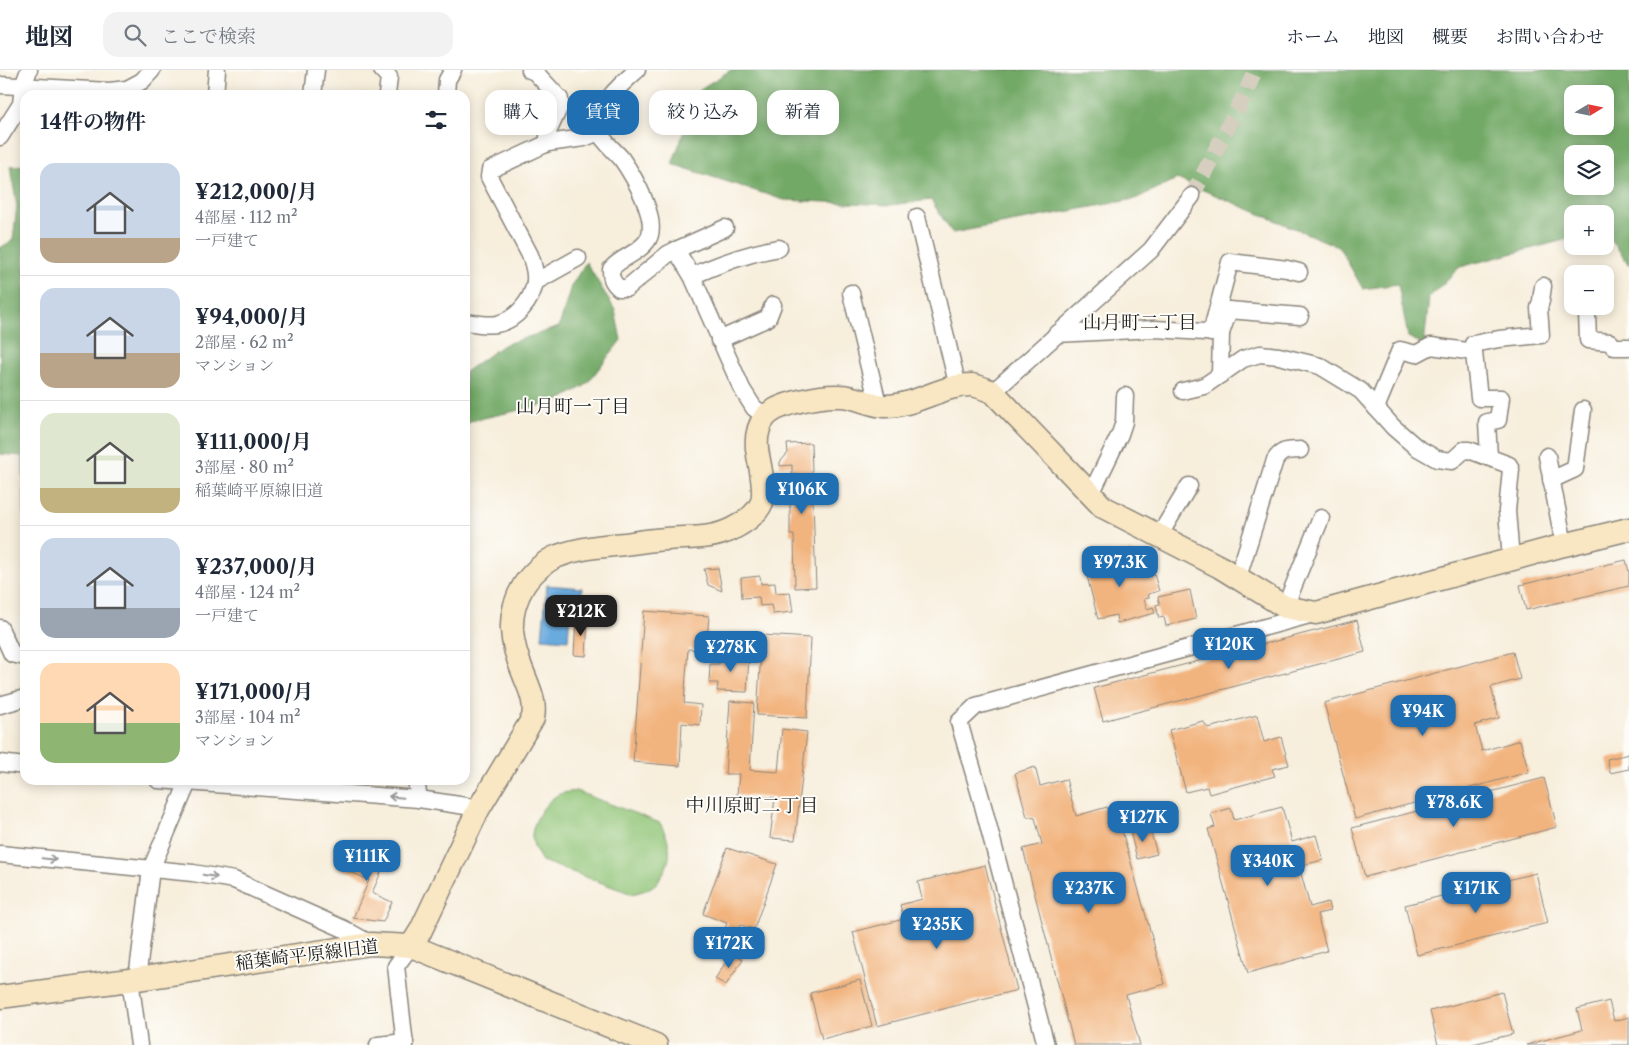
<!DOCTYPE html>
<html lang="ja">
<meta charset="utf-8">
<style>
body{margin:0;font-family:"Libre Caslon Text","Noto Serif JP",serif;background:#f2f2f3;color:#1f2937;height:100vh;display:flex;flex-direction:column;font-size:19px;white-space:nowrap}
*{box-sizing:border-box;margin:0}
p{font-size:16px;color:#747a83}
.icon{flex:none;width:28px;height:28px;fill:none;stroke:currentColor;stroke-width:2;stroke-linecap:round;stroke-linejoin:round}
.map{position:relative;flex:1;overflow:hidden}
.drawer{position:absolute;left:20px;top:20px;width:450px;height:695px;display:flex;flex-direction:column;background:#fff;border-radius:15px;box-shadow:0 2px 12px #0003}
.drawer>*{flex:none}
.banner{position:absolute;left:485px;top:20px;width:475px;height:45px;display:flex;gap:10px}
.needle{width:32px;rotate:80deg}
.fabs{position:absolute;left:1564px;top:15px;display:grid;gap:10px}
.fabs a{display:grid;place-items:center;width:50px;height:50px;border-radius:10px;background:#fff;box-shadow:0 2px 12px #0003;font-size:25px}
.price{position:absolute;translate:-50% -42px;padding:0 11px;border-radius:10px;background:#1f6fb2;color:#fff;font-size:16px;line-height:32px;filter:drop-shadow(0 1px 2px #0008)}
.price::after{content:'';position:absolute;left:50%;top:30px;width:15px;height:11px;margin-left:-8px;background:inherit;clip-path:polygon(0 0,100% 0,50% 100%)}
.price.active{background:#222;color:#fff}
ul{padding:0;list-style:none}
li{display:flex;align-items:center;gap:15px;height:125px;padding:0 20px}
li+li{border-top:1px solid #e0e1e3}
li span{display:grid;place-items:center;flex:none;width:140px;height:100px;border-radius:15px;color:#555}
li>.icon{margin-inline-start:auto}
span .icon{width:60px;height:60px;fill:#fffc;stroke-width:1}
li b{font-size:21px}
h2{display:flex;justify-content:space-between;align-items:center;height:60px;padding:0 20px;font-size:21px}
.chip{padding:0 18px;border-radius:15px;background:#fff;box-shadow:0 2px 12px #0003;font-size:18px;line-height:45px}
.chip.active{background:#1f6fb2;color:#fff}
header{display:flex;align-items:center;gap:30px;box-sizing:border-box;height:70px;padding:0 25px;background:#fff;border-bottom:1px solid #e0e1e3}
header strong{font-size:24px}
nav{display:flex;gap:28px;margin-inline-start:auto;font-size:18px}
.search{width:350px;height:45px;background:#f2f2f3;display:flex;align-items:center;gap:12px;box-sizing:border-box;padding:0 18px;border-radius:15px;color:#747a83;font-size:19px}
.map>svg:first-child{display:block}
.green{fill:#8ec374;stroke:#557048}
.forest{fill:#72a966;stroke:#476241;fill-rule:evenodd}
.water{fill:#6aabde;stroke:#43647d}
.building{fill:#f2b47e}
.lines{fill:none;stroke-linecap:round;stroke-linejoin:round}
.street-tunnel{stroke:#d6cebf;stroke-width:16;stroke-dasharray:16 8;stroke-linecap:butt}
.street-casing{stroke:#8a857c;stroke-width:19}
.secondary-casing{stroke:#8a857c;stroke-width:25}
.street{stroke:#fff;stroke-width:16}
.secondary{stroke:#f9e7c3;stroke-width:22}
.oneway{stroke:#999}
.labels{text-anchor:middle;stroke-width:4;stroke-linejoin:round;paint-order:stroke}
.street-label{font-size:18px;fill:#1c1c1c;stroke:#fdfcf7}
.neighbourhood-label{font-size:19px;fill:#1c1c1c;stroke:#fdfcf7}
</style>
<header>
<strong>地図</strong>
<div class="search"><svg class="icon" aria-label="search" viewBox="0 0 24 24"><circle cx="10" cy="10" r="6"/><path d="M15 15l6 6"/></svg>ここで検索</div>
<nav><a>ホーム</a><a>地図</a><a>概要</a><a>お問い合わせ</a></nav>
</header>
<div class="map">
<svg width="1629" height="975" viewBox="0 0 1629 975">
<rect width="100%" height="100%" fill="#fdfcf7"/>
<filter id="ink" filterUnits="userSpaceOnUse"><feTurbulence type="fractalNoise" baseFrequency=".02" numOctaves="2"/><feDisplacementMap in="SourceGraphic" scale="10" xChannelSelector="R" yChannelSelector="G"/><feConvolveMatrix kernelMatrix="1 2 1 2 8 2 1 2 1" color-interpolation-filters="sRGB"/></filter>
<filter id="wash" filterUnits="userSpaceOnUse"><feTurbulence type="fractalNoise" baseFrequency=".0096" numOctaves="4" result="noise"/><feDisplacementMap in="SourceGraphic" scale="20" xChannelSelector="R" yChannelSelector="G"/><feGaussianBlur stdDeviation="1.12" result="paint"/><feColorMatrix in="noise" values="0 0 0 0 0 0 0 0 0 0 0 0 0 0 0 0 0 1.4 0 .05"/><feComposite in="paint" operator="in"/></filter>
<g filter="url(#wash)">
<rect width="100%" height="100%" fill="#f7eedc"/>
<!-- green -->
<path class="green" d="M576,721L660,753C670,771 674,787 662,805C659,809 658,813 654,815C648,820 640,822 632,824L542,791C537,783 532,775 532,765C533,750 547,729 560,724C565,722 571,722 576,721Z"/>
<!-- forest -->
<g class="forest">
<path d="M731,0H1629V195L1605,160V144H1572V168L1460,197L1429,228L1424,275L1408,267L1398,214L1363,219L1339,177L1177,109L1135,129L952,163L931,130L890,135L784,130L672,94L700,19ZM1572,24H1605V56H1572ZM1572,84H1605V116H1572Z"/>
<polygon points="25,95 25,471 23,386 0,384 0,178 13,170 17,136 10,96"/>
<polygon points="586,192 615,240 621,270 586,315 556,332 470,351 465,357 465,302 503,275 559,257 571,216"/>
</g>
<!-- water -->
<polygon class="water" points="547,515 582,518 580,539 570,539 568,570 542,568"/>
<g id="blocks">
<!-- building -->
<g class="building">
<polygon points="811,373 816,517 795,518 794,465 790,465 790,432 793,432 793,417 801,417 801,405 792,405 792,395 780,396 780,392 788,383 787,374"/>
<polygon points="1132,481 1139,508 1154,504 1159,521 1148,524 1149,528 1144,529 1147,539 1153,537 1155,543 1117,553 1116,545 1098,549 1084,494"/>
<polygon points="1626,490 1629,502 1629,516 1526,540 1520,515"/>
<polygon points="718,498 722,521 708,515 704,499"/>
<polygon points="760,506 761,514 775,513 776,523 790,522 793,542 773,544 771,535 760,536 759,527 742,528 741,508"/>
<polygon points="1190,520 1196,549 1166,556 1164,547 1159,548 1156,535 1160,534 1158,527"/>
<polygon points="644,541 709,546 706,580 688,579 684,633 701,635 700,655 682,653 680,696 633,692"/>
<polygon points="576,549 588,550 586,586 574,585"/>
<polygon points="1357,550 1365,582 1103,651 1094,618"/>
<polygon points="762,565 811,568 807,648 757,645"/>
<polygon points="1513,582 1520,609 1491,617 1499,648 1475,655 1482,681 1520,670 1529,702 1355,749 1324,633"/>
<polygon points="720,584 749,585 747,622 717,621 718,613 709,613 710,594 719,594"/>
<polygon points="730,631 754,633 750,700 778,702 782,659 807,662 795,770 770,768 775,728 737,725 739,704 725,704"/>
<polygon points="1257,645 1264,672 1281,667 1289,695 1272,699 1275,706 1209,724 1207,717 1186,722 1169,660 1203,651 1208,658"/>
<polygon points="1629,684 1629,699 1610,703 1607,689"/>
<polygon points="1035,697 1040,716 1066,709 1076,746 1107,737 1113,759 1121,757 1165,914 1126,925 1140,975 1074,975 1023,779 1042,774 1035,748 1027,747 1015,703"/>
<polygon points="1544,708 1557,757 1365,807 1352,758"/>
<polygon points="1282,737 1292,772 1316,765 1323,790 1299,796 1310,837 1328,832 1330,841 1317,844 1327,881 1248,903 1208,759 1215,757 1211,744 1231,738 1234,750"/>
<polygon points="1149,756 1157,784 1137,789 1130,761"/>
<polygon points="727,778 777,794 754,859 740,855 733,873 721,869 727,853 703,844"/>
<polygon points="373,779 388,786 372,823 392,832 383,852 353,848 369,810 336,796 341,783"/>
<polygon points="985,795 1017,920 877,956 853,862 904,849 900,835 922,829 918,812"/>
<polygon points="1536,803 1548,853 1417,885 1405,835"/>
<polygon points="732,882 743,889 726,915 715,909"/>
<polygon points="860,910 872,956 822,969 810,923"/>
<polygon points="1502,922 1513,964 1469,975 1438,975 1430,941"/>
<polygon points="1609,931 1614,951 1629,947 1629,975 1526,975 1582,960 1577,939"/>
</g>
</g>
</g>
<g filter="url(#ink)">
<use href="#blocks" fill-opacity="0" stroke="#8a857c" stroke-width="1"/>
<g class="lines">
<!-- street-tunnel -->
<polyline class="street-tunnel" points="1192,126 1247,20 1255,0"/>
<defs>
<g id="street">
<polyline points="382,0 389,7 387,25"/>
<polyline points="530,0 535,2 560,29 560,36 548,62 548,73"/>
<path d="M637,0C624,12 600,32 598,51C598,53 598,59 599,62C602,70 615,81 621,88C633,105 661,152 647,171C638,184 621,187 611,199C611,208 612,212 619,218H627L668,184L676,180L692,206L742,319L754,338L766,346"/>
<polyline points="0,15 109,21 127,19 142,11 152,0"/>
<polyline points="215,25 217,0"/>
<polyline points="313,25 316,0"/>
<polyline points="446,25 447,10 453,0"/>
<polyline points="0,67 21,34 23,16 29,0"/>
<polyline points="917,147 958,317"/>
<polyline points="676,180 725,158"/>
<path d="M692,206C721,193 748,183 779,178"/>
<polyline points="535,212 578,188"/>
<polyline points="851,223 878,334"/>
<polyline points="1587,243 1588,270 1610,272 1614,277 1629,277"/>
<path d="M465,252C475,253 487,256 497,254C516,250 532,231 535,212C536,203 533,193 530,185L489,107L490,100L548,73L584,68L599,62"/>
<polyline points="1211,263 1230,192 1287,199 1299,202"/>
<polyline points="1221,263 1229,240 1300,246"/>
<polyline points="1056,264 1155,259 1221,263 1220,305 1243,289 1260,284 1279,286 1320,296 1361,321 1393,357 1416,377 1437,389 1452,391 1464,380 1469,380 1509,395 1511,399 1507,441 1511,489"/>
<polyline points="719,270 768,248 773,235"/>
<polyline points="1183,321 1204,316 1220,305"/>
<polyline points="993,322 1151,180 1192,126"/>
<polyline points="1376,338 1400,280 1416,284 1431,276 1474,282"/>
<polyline points="1547,386 1564,475"/>
<polyline points="1489,387 1487,352 1498,350 1501,328 1479,328 1473,274 1499,269 1541,265 1539,238 1541,231 1543,216"/>
<polyline points="1551,410 1575,399 1583,340"/>
<polyline points="1091,424 1120,364 1124,352 1125,326"/>
<polyline points="1159,466 1189,416"/>
<path d="M1238,507L1275,390C1282,379 1288,381 1300,380"/>
<polyline points="1285,537 1321,448"/>
<polyline points="0,558 12,584 25,587"/>
<polyline points="0,635 25,628"/>
<polyline points="0,693 25,696"/>
<polyline points="158,710 419,729 479,738"/>
<polyline points="416,710 419,729"/>
<polyline points="0,784 193,803 234,810 344,859 371,874"/>
<polyline points="130,909 139,975"/>
<polyline points="137,909 151,799 189,710"/>
<polyline points="378,975 405,972"/>
<polyline points="405,975 396,896 411,876"/>
<polyline points="1046,975 981,728 959,652 976,636 1313,544"/>
</g>
<g id="secondary">
<path d="M411,876L421,860L479,738L533,648C536,632 530,620 524,605C511,574 505,546 524,515C531,504 546,490 558,486C579,478 602,476 625,474C638,472 652,470 666,469C689,467 710,470 732,459C744,453 757,445 762,432C766,417 759,394 757,379C756,368 758,356 765,347C777,333 822,325 840,326C855,326 869,335 884,336C914,337 944,314 972,315C979,316 987,320 993,322L1103,437L1220,497L1285,537L1316,543L1564,475L1629,459"/>
<polyline points="0,927 137,909 371,874 411,876 656,975"/>
</g>
</defs>
<!-- street casing -->
<use href="#street" class="street-casing"/>
<!-- secondary casing -->
<use href="#secondary" class="secondary-casing"/>
<!-- street -->
<use href="#street" class="street"/>
<!-- secondary -->
<use href="#secondary" class="secondary"/>
</g>
<!-- one-way arrows -->
<defs><path id="oneway-shaft" d="M-6 0H5M1.5-3L5.5 0L1.5 3" fill="none" stroke-width="1.6" stroke-linecap="round" stroke-linejoin="round" transform="scale(1.25)"/></defs>
<g class="oneway">
<use href="#oneway-shaft" transform="translate(396 727) rotate(-175)"/>
<use href="#oneway-shaft" transform="translate(49 789) rotate(6)"/>
<use href="#oneway-shaft" transform="translate(210 806) rotate(10)"/>
</g>
</g>
<g class="labels">
<!-- street labels -->
<g class="street-label">
<text transform="translate(307 885) rotate(-7)" y="6">稲葉崎平原線旧道</text>
</g>
<!-- neighbourhood labels -->
<g class="neighbourhood-label">
<text x="1140" y="259">山月町二丁目</text>
<text x="573" y="343">山月町一丁目</text>
<text x="752" y="742">中川原町二丁目</text>
</g>
</g>
</svg>
<div class="fabs">
<a><svg class="needle" viewBox="-14 -14 28 28"><path d="M0-13l5 13h-10z" fill="#e53935"/><path d="M0 13l5-13h-10z" fill="#747a83"/></svg></a>
<a><svg class="icon" aria-label="layers" viewBox="0 0 24 24"><path d="M12 4l9 5-9 5-9-5zM3 14l9 5 9-5"/></svg></a>
<a>+</a>
<a>−</a>
</div>
<b class="price" style="left:802px;top:445px">¥106K</b>
<b class="price" style="left:1120px;top:518px">¥97.3K</b>
<b class="price active" style="left:581px;top:567px">¥212K</b>
<b class="price" style="left:1229px;top:600px">¥120K</b>
<b class="price" style="left:731px;top:603px">¥278K</b>
<b class="price" style="left:1423px;top:667px">¥94K</b>
<b class="price" style="left:1454px;top:758px">¥78.6K</b>
<b class="price" style="left:1143px;top:773px">¥127K</b>
<b class="price" style="left:367px;top:812px">¥111K</b>
<b class="price" style="left:1268px;top:817px">¥340K</b>
<b class="price" style="left:1089px;top:844px">¥237K</b>
<b class="price" style="left:1476px;top:844px">¥171K</b>
<b class="price" style="left:937px;top:880px">¥235K</b>
<b class="price" style="left:729px;top:899px">¥172K</b>
<div class="banner">
<a class="chip">購入</a>
<a class="chip active">賃貸</a>
<a class="chip">絞り込み</a>
<a class="chip">新着</a>
</div>
<section class="drawer">
<h2>14件の物件<svg class="icon" aria-label="filters" viewBox="0 0 24 24"><path d="M4 7h16M4 17h16"/><circle cx="9" cy="7" r="2"/><circle cx="15" cy="17" r="2"/></svg></h2>
<ul>
<li><span style="background:linear-gradient(#c9d6e8 75%,#b9a48a 0)"><svg class="icon" aria-label="home" viewBox="0 0 24 24"><path d="M3 11l9-7 9 7M6 9v11h12V9"/></svg></span><div><b>¥212,000/月</b><p>4部屋 · 112 m²</p><p>一戸建て</p></div></li>
<li><span style="background:linear-gradient(#c9d6e8 65%,#b9a48a 0)"><svg class="icon" aria-label="home" viewBox="0 0 24 24"><path d="M3 11l9-7 9 7M6 9v11h12V9"/></svg></span><div><b>¥94,000/月</b><p>2部屋 · 62 m²</p><p>マンション</p></div></li>
<li><span style="background:linear-gradient(#dfe7d0 75%,#c2b280 0)"><svg class="icon" aria-label="home" viewBox="0 0 24 24"><path d="M3 11l9-7 9 7M6 9v11h12V9"/></svg></span><div><b>¥111,000/月</b><p>3部屋 · 80 m²</p><p>稲葉崎平原線旧道</p></div></li>
<li><span style="background:linear-gradient(#c9d6e8 70%,#9aa5b1 0)"><svg class="icon" aria-label="home" viewBox="0 0 24 24"><path d="M3 11l9-7 9 7M6 9v11h12V9"/></svg></span><div><b>¥237,000/月</b><p>4部屋 · 124 m²</p><p>一戸建て</p></div></li>
<li><span style="background:linear-gradient(#ffd9b3 60%,#8fb573 0)"><svg class="icon" aria-label="home" viewBox="0 0 24 24"><path d="M3 11l9-7 9 7M6 9v11h12V9"/></svg></span><div><b>¥171,000/月</b><p>3部屋 · 104 m²</p><p>マンション</p></div></li>
</ul>
</section>
</div>
